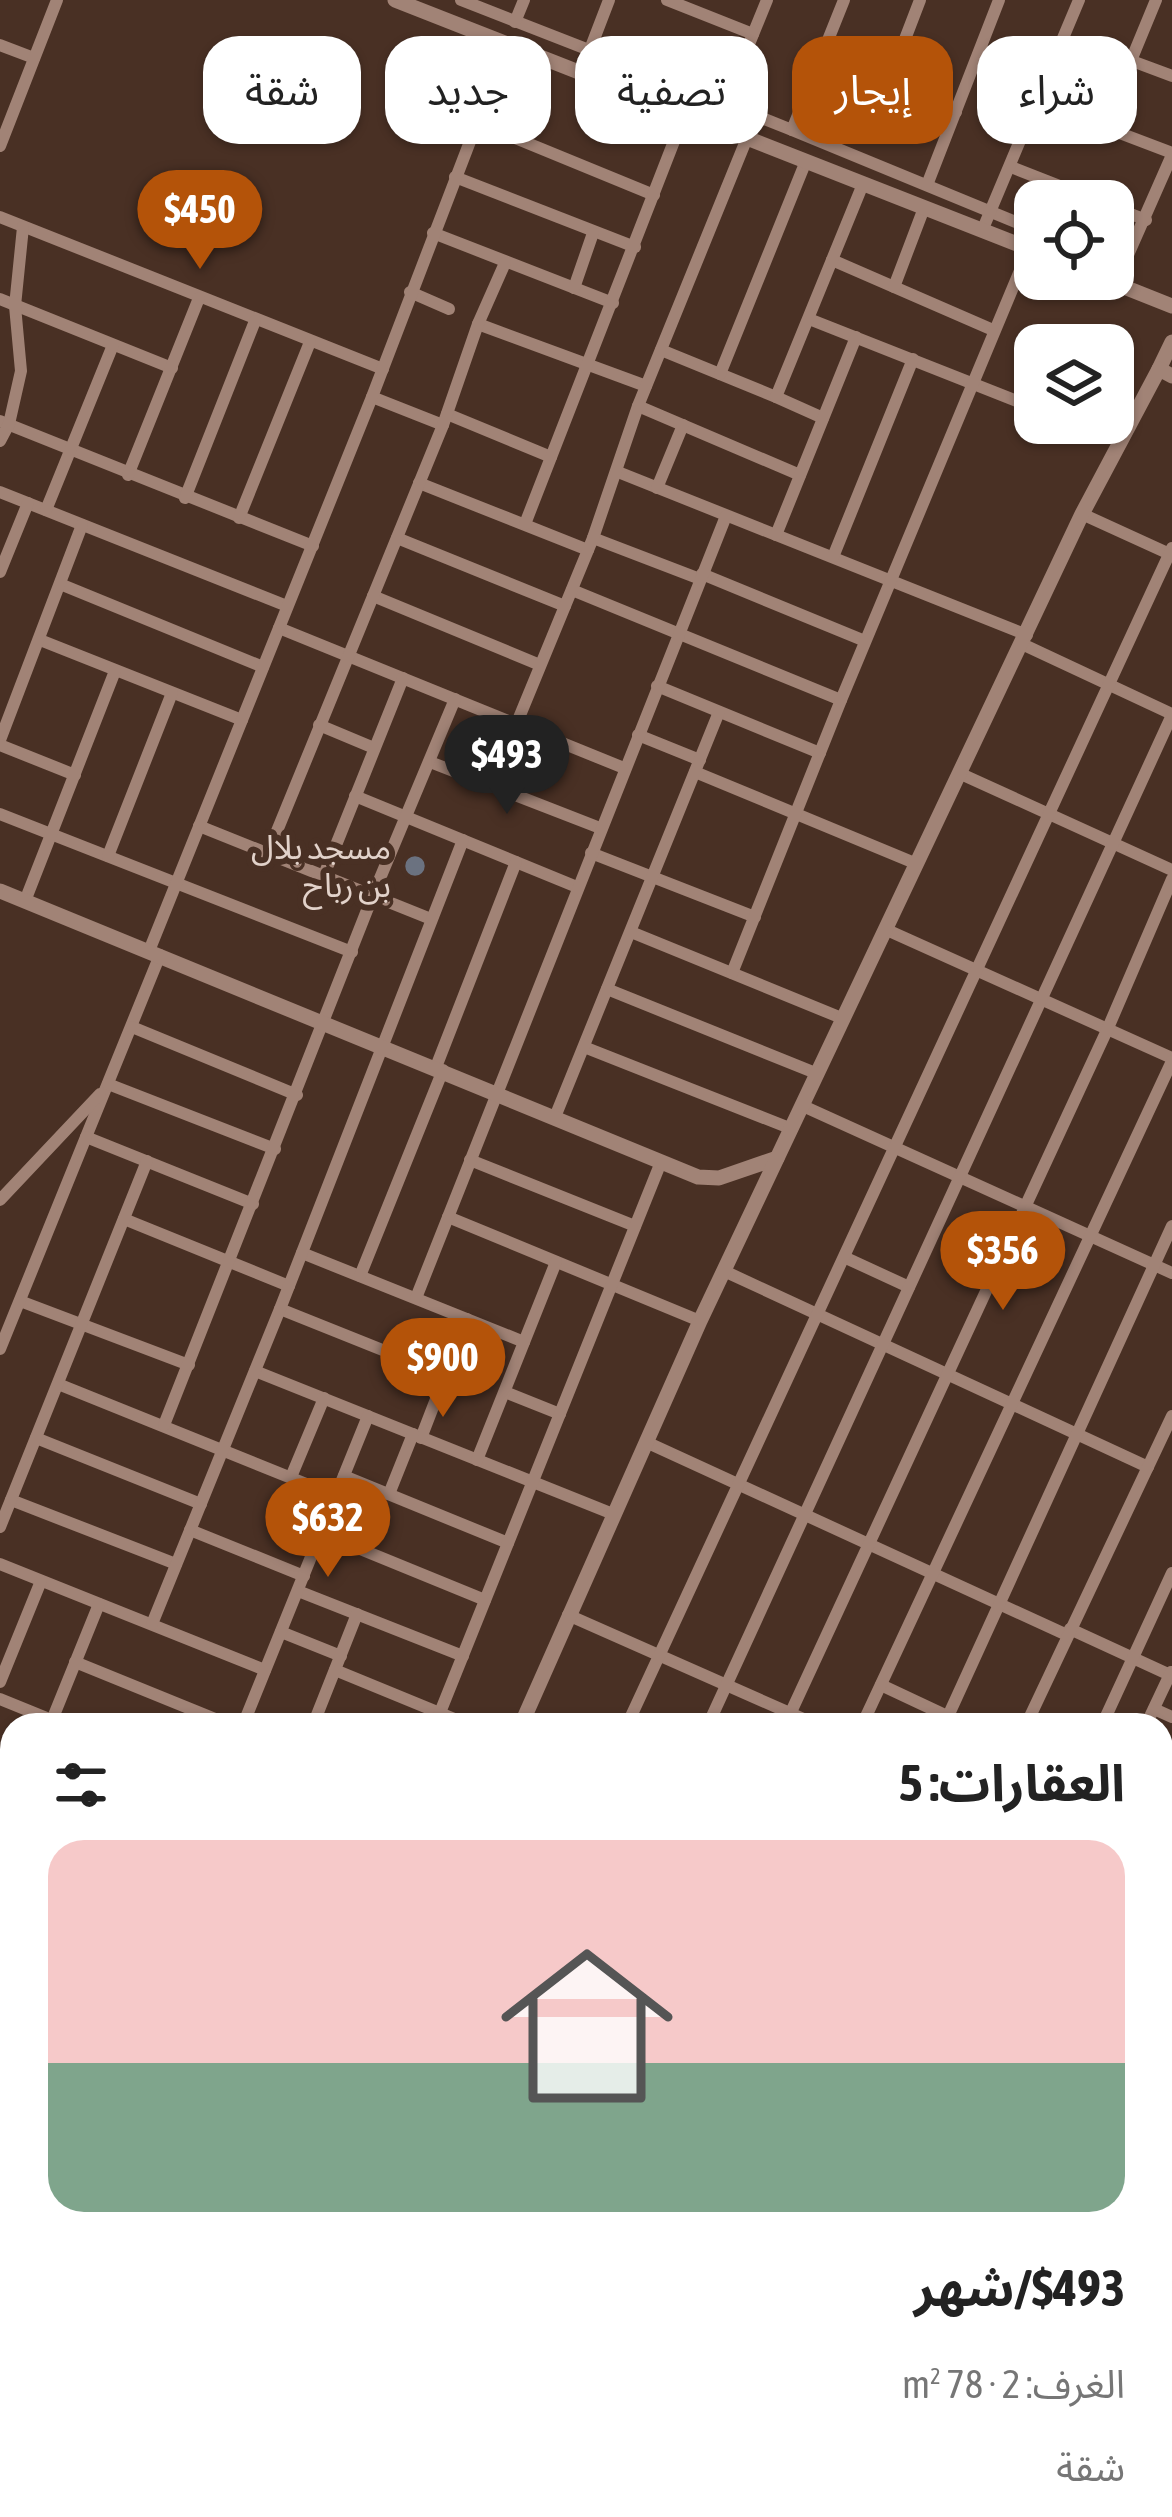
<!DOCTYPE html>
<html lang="ar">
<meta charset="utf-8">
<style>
body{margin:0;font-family:"Asap Condensed","Noto Sans Arabic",sans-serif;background:#f2f2f2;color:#222;direction:rtl;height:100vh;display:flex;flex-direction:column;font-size:45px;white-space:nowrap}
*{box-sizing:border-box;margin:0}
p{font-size:39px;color:#767676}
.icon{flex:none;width:66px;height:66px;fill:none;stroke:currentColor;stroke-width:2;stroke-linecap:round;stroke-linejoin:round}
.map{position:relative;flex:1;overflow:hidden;direction:ltr}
.details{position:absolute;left:0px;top:1713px;width:1173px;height:804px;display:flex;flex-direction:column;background:#fff;border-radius:36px 36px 0 0;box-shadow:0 3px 9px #0004;direction:rtl}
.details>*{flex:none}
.guide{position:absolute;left:36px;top:36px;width:1101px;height:108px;direction:rtl;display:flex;gap:24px}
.buttons{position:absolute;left:1014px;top:180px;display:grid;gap:24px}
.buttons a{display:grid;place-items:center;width:120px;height:120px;border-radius:24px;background:#fff;box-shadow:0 3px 9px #0004;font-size:60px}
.price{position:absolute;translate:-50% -102px;padding:0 27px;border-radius:42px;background:#b45309;color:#fff;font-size:39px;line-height:78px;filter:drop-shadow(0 3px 6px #0008)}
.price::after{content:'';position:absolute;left:50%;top:72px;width:36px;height:27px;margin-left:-18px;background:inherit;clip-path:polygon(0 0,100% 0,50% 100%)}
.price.active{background:#222;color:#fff}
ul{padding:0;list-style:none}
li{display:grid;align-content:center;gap:24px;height:636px;padding:0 48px}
li span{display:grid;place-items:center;height:372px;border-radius:36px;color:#555}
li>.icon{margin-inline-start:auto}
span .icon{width:216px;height:216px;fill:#fffc;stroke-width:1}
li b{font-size:51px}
h2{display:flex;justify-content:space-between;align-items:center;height:144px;padding:0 48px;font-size:51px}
.pill{padding:0 42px;border-radius:36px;background:#fff;box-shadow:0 3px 9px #0004;font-size:42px;line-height:108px}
.pill.active{background:#b45309;color:#fff}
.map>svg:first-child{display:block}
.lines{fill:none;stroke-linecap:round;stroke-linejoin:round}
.minor{stroke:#a18376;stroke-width:12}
.tertiary{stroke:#a18376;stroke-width:15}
.worship-dot{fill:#6b7280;stroke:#493024;stroke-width:4.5}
.labels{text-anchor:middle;stroke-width:12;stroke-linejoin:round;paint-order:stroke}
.poi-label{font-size:33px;fill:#e2d2ca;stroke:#493024;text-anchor:end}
</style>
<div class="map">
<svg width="1172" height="2517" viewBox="0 0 1172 2517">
<rect width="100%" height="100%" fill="#493024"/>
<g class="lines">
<!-- minor -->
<g class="minor">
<polyline points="461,0 725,103 767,0"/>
<polyline points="667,0 753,34"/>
<polyline points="515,22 524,0"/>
<polyline points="0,45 34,58"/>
<polyline points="820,60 956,112"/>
<polyline points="1132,61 1172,76"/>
<polyline points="581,73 609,0"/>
<polyline points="887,86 920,0"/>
<polyline points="1038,102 1172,153"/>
<polyline points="725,103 792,130 844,0"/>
<polyline points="476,122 654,195"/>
<polyline points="1104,126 1156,0"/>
<polyline points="792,130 1035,230"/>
<polyline points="0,146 57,0"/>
<polyline points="1011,167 1098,201"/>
<polyline points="455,177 635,247"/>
<polyline points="927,185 999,0"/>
<polyline points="1113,207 1146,220"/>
<polyline points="0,217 383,369"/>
<polyline points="982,231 1079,0"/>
<polyline points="433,233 613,303"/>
<polyline points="832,260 993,330"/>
<polyline points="1113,263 1124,264 1172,155"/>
<polyline points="894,287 924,208"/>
<polyline points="574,288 593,233"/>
<polyline points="410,292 449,309"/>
<polyline points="0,299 172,368"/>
<polyline points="809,319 1027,405"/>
<polyline points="478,324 646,386"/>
<polyline points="661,350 776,397"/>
<polyline points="720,374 806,161"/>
<polyline points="372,397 443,425"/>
<polyline points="638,406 800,475"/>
<polyline points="447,414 551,457"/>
<polyline points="823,418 776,397 863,184"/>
<polyline points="0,421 313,546"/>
<polyline points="0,441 9,424 21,371 15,306 23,227"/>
<polyline points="618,472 1027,635"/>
<polyline points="128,475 199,298"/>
<polyline points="419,483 588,550"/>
<polyline points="657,488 683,425"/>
<polyline points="0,492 287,606"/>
<polyline points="185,498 255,321"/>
<polyline points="46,510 113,345"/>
<polyline points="1082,514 1172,555"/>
<polyline points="239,518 310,342"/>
<polyline points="525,524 685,113"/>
<polyline points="776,535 856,337"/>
<polyline points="397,538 565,606"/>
<polyline points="593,538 700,579"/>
<polyline points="833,557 913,359"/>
<polyline points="0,572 28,503"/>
<polyline points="702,574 865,641"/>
<polyline points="60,584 263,667"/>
<polyline points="572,590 841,700"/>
<polyline points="373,596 540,665"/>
<polyline points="279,628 624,768"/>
<polyline points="40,640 242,720"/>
<polyline points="1022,644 1172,714"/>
<polyline points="657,686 820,753"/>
<polyline points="319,725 374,748"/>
<polyline points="516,725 593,538 638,406 747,138"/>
<polyline points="638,735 700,760"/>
<polyline points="0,740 82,525"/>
<polyline points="0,745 75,775"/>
<polyline points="430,762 600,828"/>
<polyline points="695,772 917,864"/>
<polyline points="961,774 1172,870"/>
<polyline points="355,796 577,887"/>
<polyline points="0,814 352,952"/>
<polyline points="199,826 431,919"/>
<polyline points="268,853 443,425 478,324 505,263"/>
<polyline points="591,853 755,917"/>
<polyline points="108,856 172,693"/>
<polyline points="324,875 403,678"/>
<polyline points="25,901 115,671"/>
<polyline points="887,930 1172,1058"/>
<polyline points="631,932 844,1019"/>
<polyline points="149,951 372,397 507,45"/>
<polyline points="160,955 86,1137 253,1204"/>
<polyline points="732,973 841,700 1029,249"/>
<polyline points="607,989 818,1074"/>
<polyline points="132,1027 297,1095"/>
<polyline points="584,1047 792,1129"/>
<polyline points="436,1067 516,862"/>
<polyline points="108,1084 275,1149"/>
<polyline points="803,1106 1172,1273"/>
<polyline points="555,1117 719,712"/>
<polyline points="470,1160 635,1226"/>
<polyline points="0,1200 100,1094"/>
<polyline points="448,1217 700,1321"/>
<polyline points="124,1219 289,1286"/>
<polyline points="302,1253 524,1342"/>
<polyline points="846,1258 909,1287"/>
<polyline points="724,1271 1148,1467"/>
<polyline points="360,1276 443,1070"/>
<polyline points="416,1298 726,516"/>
<polyline points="20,1301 189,1365"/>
<polyline points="280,1309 445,1375"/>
<polyline points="0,1349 86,1137"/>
<polyline points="255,1371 613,1514"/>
<polyline points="58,1384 336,1496"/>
<polyline points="505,1392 560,1414"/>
<polyline points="164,1425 373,895 455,699"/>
<polyline points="36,1438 201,1504"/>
<polyline points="421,1438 467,1319"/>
<polyline points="646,1442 1067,1635"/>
<polyline points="477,1460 556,1262"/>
<polyline points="344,1476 508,1543"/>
<polyline points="291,1477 324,1398"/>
<polyline points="389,1494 413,1434"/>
<polyline points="11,1500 176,1564"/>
<polyline points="0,1527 147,1161"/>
<polyline points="190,1530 304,1576"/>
<polyline points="321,1533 485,1600"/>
<polyline points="0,1564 265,1670"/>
<polyline points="298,1591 463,1656"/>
<polyline points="568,1615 817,1725"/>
<polyline points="152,1624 280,1309 463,840"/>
<polyline points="1070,1629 1170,1675"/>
<polyline points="281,1632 341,1656"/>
<polyline points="75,1662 230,1725"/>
<polyline points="335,1670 469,1725"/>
<polyline points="0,1682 41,1581"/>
<polyline points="881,1685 947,1716"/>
<polyline points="0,1699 64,1725"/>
<polyline points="1154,1709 1172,1717"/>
<polyline points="50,1725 99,1604"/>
<polyline points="243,1725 368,1416"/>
<polyline points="313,1725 357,1614"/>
<polyline points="435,1725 661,1162"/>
<polyline points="627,1725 1172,548"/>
<polyline points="708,1725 1172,715"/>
<polyline points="785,1725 1108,1028 1172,879"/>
<polyline points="862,1725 1172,1061"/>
<polyline points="944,1725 1172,1226"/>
<polyline points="1026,1725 1172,1416"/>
<polyline points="1102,1725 1172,1573"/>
<polyline points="1146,1725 1171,1672"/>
<polyline points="0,1828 12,1798"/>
<polyline points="1161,1910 1167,1896"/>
<polyline points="0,1935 12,1940"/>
<polyline points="1161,1964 1172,1938"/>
<polyline points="1161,2010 1172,1985"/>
<polyline points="0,2025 12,1993"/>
<polyline points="1161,2076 1172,2052"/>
<polyline points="0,2137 12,2142"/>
<polyline points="0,2207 12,2212"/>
<polyline points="1161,2232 1172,2208"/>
<polyline points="0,2261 12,2233"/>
<polyline points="1161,2319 1172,2295"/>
<polyline points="1161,2387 1172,2391"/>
<polyline points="0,2403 12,2408"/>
<polyline points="0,2462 12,2457"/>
<polyline points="1161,2490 1172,2466"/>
<polyline points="444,2505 474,2517"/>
<polyline points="877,2505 907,2517"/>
<polyline points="1059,2505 1072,2511"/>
<polyline points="54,2517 59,2505"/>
<polyline points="122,2517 126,2505"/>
<polyline points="308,2517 313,2505"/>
<polyline points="384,2517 388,2505"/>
<polyline points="539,2517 543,2505"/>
<polyline points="616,2517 621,2505"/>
<polyline points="691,2517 696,2505"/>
<polyline points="769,2517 774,2505"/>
<polyline points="848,2517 853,2505"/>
<polyline points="1030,2517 1036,2505"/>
<polyline points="1148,2517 1154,2505"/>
</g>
<!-- tertiary -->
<g class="tertiary">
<polyline points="395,0 1035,251"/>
<polyline points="1104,279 1172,306"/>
<polyline points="1159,369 1172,342"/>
<polyline points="0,891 698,1177 719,1178 777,1158"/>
<polyline points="521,1725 700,1321 1082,514 1159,369 1172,376"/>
<polyline points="1161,2114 1172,2119"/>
<polyline points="210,2517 215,2505"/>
<polyline points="932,2517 938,2505"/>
</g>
</g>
<!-- markers -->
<circle class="worship-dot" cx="415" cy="866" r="12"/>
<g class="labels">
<!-- poi labels -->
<g class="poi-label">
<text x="391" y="859">مسجد بلال<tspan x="391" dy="38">بن رباح</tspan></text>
</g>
</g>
</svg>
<div class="buttons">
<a><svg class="icon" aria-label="locate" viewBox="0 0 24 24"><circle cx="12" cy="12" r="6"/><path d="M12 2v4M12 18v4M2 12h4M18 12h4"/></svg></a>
<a><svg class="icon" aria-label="layers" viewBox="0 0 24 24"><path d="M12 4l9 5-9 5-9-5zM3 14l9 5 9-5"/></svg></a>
</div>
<b class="price" style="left:200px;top:272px">$450</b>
<b class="price active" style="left:507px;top:817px">$493</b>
<b class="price" style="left:1003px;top:1313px">$356</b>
<b class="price" style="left:443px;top:1420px">$900</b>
<b class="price" style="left:328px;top:1580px">$632</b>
<div class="guide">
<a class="pill">شراء</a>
<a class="pill active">إيجار</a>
<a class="pill">تصفية</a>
<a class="pill">جديد</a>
<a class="pill">شقة</a>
</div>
<section class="details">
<h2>العقارات: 5<svg class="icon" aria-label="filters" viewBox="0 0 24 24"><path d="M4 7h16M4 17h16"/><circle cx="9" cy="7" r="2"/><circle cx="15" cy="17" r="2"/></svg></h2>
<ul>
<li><span style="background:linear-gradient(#f6c9c9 60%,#7fa58c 0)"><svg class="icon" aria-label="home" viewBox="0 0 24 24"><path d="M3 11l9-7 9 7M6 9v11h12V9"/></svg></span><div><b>$493/شهر</b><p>الغرف: 2 · 78 m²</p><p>شقة</p></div></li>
</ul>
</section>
</div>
